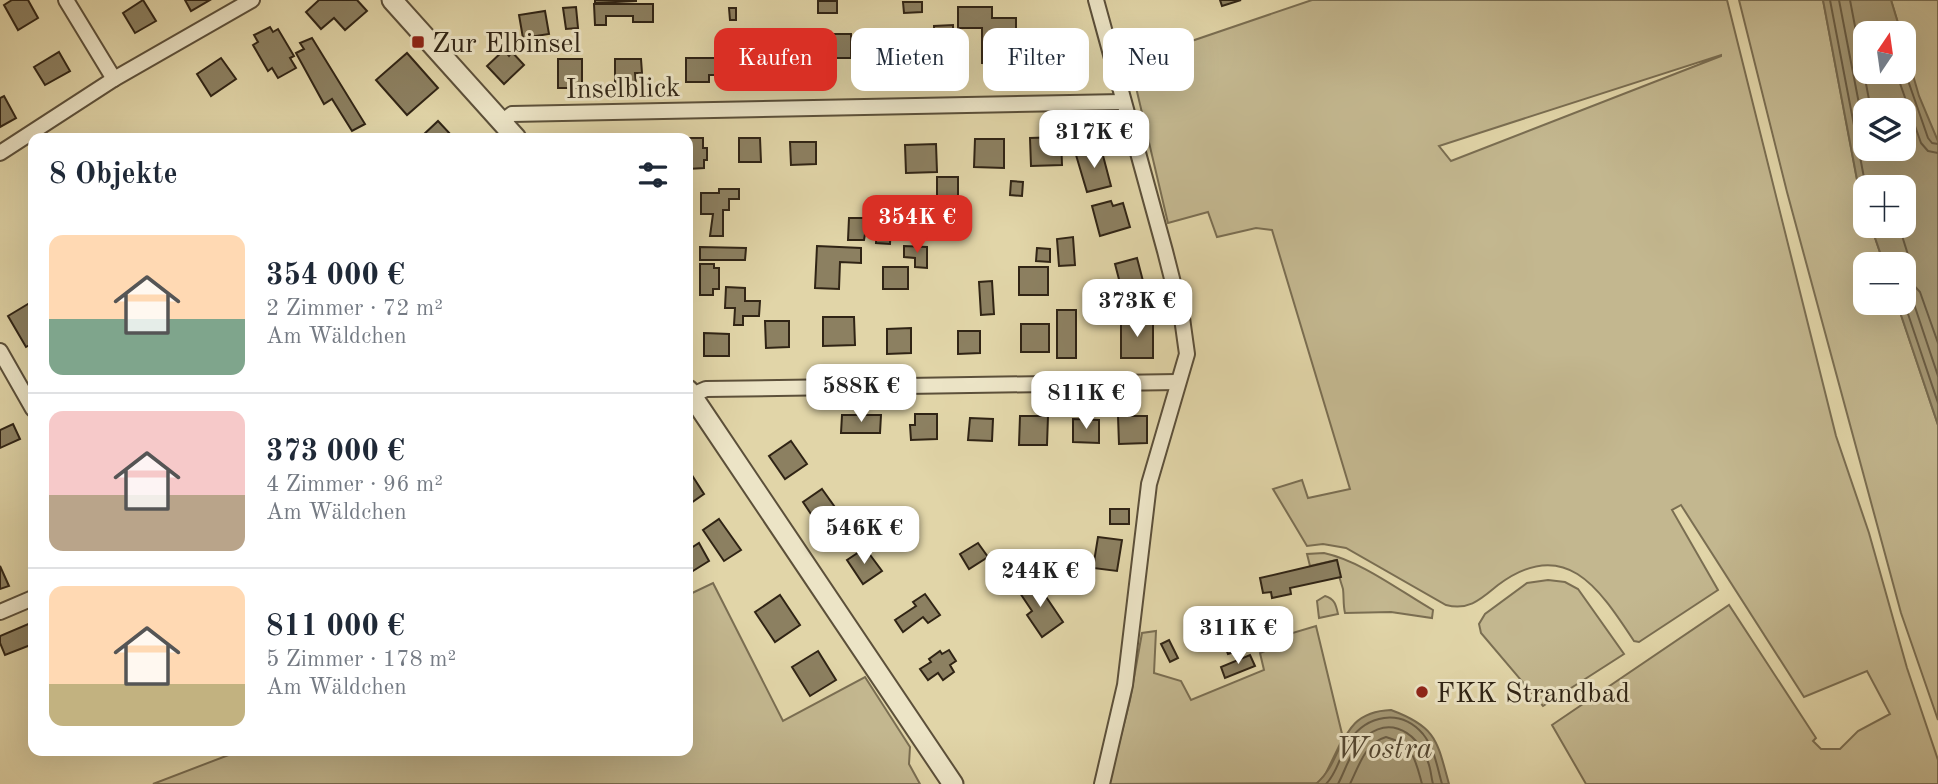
<!DOCTYPE html>
<html lang="de">
<meta charset="utf-8">
<style>
body{margin:0;font-family:"Old Standard TT",serif;background:#f6f6f7;color:#1f2937;height:100vh;display:flex;flex-direction:column;font-size:26px;white-space:nowrap}
*{box-sizing:border-box;margin:0}
p{font-size:23px;color:#747a83}
.icon{flex:none;width:38px;height:38px;fill:none;stroke:currentColor;stroke-width:2;stroke-linecap:round;stroke-linejoin:round}
.map{position:relative;flex:1;overflow:hidden}
.drawer{position:absolute;left:28px;top:133px;width:665px;height:623px;display:flex;flex-direction:column;background:#fff;border-radius:14px;box-shadow:0 7px 28px #0002}
.drawer>*{flex:none}
.banner{position:absolute;left:714px;top:28px;width:665px;height:63px;display:flex;gap:14px}
.needle{width:46px;rotate:13deg}
.controls{position:absolute;left:1853px;top:21px;display:grid;gap:14px}
.controls a{display:grid;place-items:center;width:63px;height:63px;border-radius:14px;background:#fff;box-shadow:0 7px 28px #0002;font-size:35px}
.price{position:absolute;translate:-50% -60px;padding:0 16px;border-radius:14px;background:#fff;color:#222;font-size:23px;line-height:46px;filter:drop-shadow(0 2px 4px #0008)}
.price::after{content:'';position:absolute;left:50%;top:42px;width:21px;height:16px;margin-left:-10px;background:inherit;clip-path:polygon(0 0,100% 0,50% 100%)}
.price.selected{background:#d93025;color:#fff}
ul{padding:0;list-style:none}
li{display:flex;align-items:center;gap:21px;height:175px;padding:0 21px}
li+li{border-top:2px solid #e0e1e3}
li span{display:grid;place-items:center;flex:none;width:196px;height:140px;border-radius:14px;color:#555}
li>.icon{margin-inline-start:auto}
span .icon{width:84px;height:84px;fill:#fffc;stroke-width:1}
li b{font-size:30px}
h2{display:flex;justify-content:space-between;align-items:center;height:84px;padding:0 21px;font-size:30px}
.pill{padding:0 24px;border-radius:14px;background:#fff;box-shadow:0 7px 28px #0002;font-size:24px;line-height:63px}
.pill.selected{background:#d93025;color:#fff}
.map>svg:first-child{display:block}
.green{fill:#c3b78f;stroke:#7a6e52;stroke-width:2;fill-rule:evenodd}
.water{fill:#a59976;stroke:#766a4f;stroke-width:2;fill-rule:evenodd}
.lines{fill:none;stroke-linecap:round;stroke-linejoin:round}
.shore{stroke:#6a5e46;stroke-width:2}
.building{fill:#8c8061;stroke:#302415;stroke-width:2}
.minor-casing{stroke:#5c503a;stroke-width:18}
.tertiary-casing{stroke:#5c503a;stroke-width:23}
.minor{stroke:#ece4c6;stroke-width:14}
.tertiary{stroke:#ece4c6;stroke-width:19}
.poi-dot{fill:#8f2418;stroke:#ece4c6;stroke-width:2.5}
.labels{text-anchor:middle;stroke-width:6;stroke-linejoin:round;paint-order:stroke}
.poi-label{font-size:28px;fill:#302415;stroke:#ece4c6;text-anchor:start}
.street-label{font-size:28px;fill:#302415;stroke:#ece4c6}
.water-label{font-size:30px;font-style:italic;fill:#534732;stroke:#ece4c6}
</style>
<div class="map">
<svg width="1938" height="784" viewBox="0 0 1938 784">
<rect width="100%" height="100%" fill="#e1d5a8"/>
<filter id="stains"><feTurbulence type="fractalNoise" baseFrequency=".00286" numOctaves="4"/><feColorMatrix values="0 0 0 0 .2 0 0 0 0 .09 0 0 0 0 .02 0 0 0 .5 -.17"/></filter>
<radialGradient id="worn" r=".72"><stop offset=".6" stop-color="#630" stop-opacity="0"/><stop offset="1" stop-color="#630" stop-opacity=".3"/></radialGradient>
<!-- green -->
<g class="green">
<path d="M1312,0H1727L1836,436L1869,533L1907,668L1938,760V784H1586L1552,725L1729,605L1816,738L1813,741L1821,749H1840L1858,731L1890,714L1867,671L1804,697L1681,505L1672,510L1718,590L1639,642L1634,641C1599,588 1565,535 1498,585C1481,599 1469,611 1446,605L1346,548L1323,544L1307,546L1273,489L1302,480L1308,498L1350,489L1272,230L1256,228L1217,237L1208,212L1168,223L1130,62ZM1721,56L1451,161L1439,146L1721,55Z"/>
<polygon points="1739,0 1823,0 1859,190 1865,210 1866,226 1871,226 1884,264 1866,264 1866,303 1897,303 1938,425 1938,720 1901,613 1787,192"/>
<path d="M1891,0H1938V141C1924,122 1904,56 1904,33H1901Z"/>
<path d="M1324,553C1361,561 1400,591 1433,610L1432,618L1391,612L1345,613C1343,605 1344,597 1343,589C1340,579 1337,572 1336,560L1310,566L1307,554Z"/>
<polygon points="1548,580 1565,582 1578,589 1624,654 1543,706 1481,633 1479,624 1485,614 1527,583"/>
<polygon points="713,583 783,721 865,677 910,747 909,764 920,784 153,784 239,751 688,751 688,595"/>
<path d="M1325,596C1335,599 1336,605 1338,614L1319,618L1317,601Z"/>
<polygon points="1316,626 1343,738 1325,775 1318,783 1109,784 1130,700 1142,633 1156,631 1154,673 1181,681 1191,700 1264,670 1260,653 1275,647 1279,637"/>
</g>
<!-- water -->
<g class="water">
<path d="M1823,0H1891L1901,33H1866V72H1904V44L1919,96L1938,141V425L1897,303H1904V264H1884L1871,226H1904V187H1866L1865,210L1859,190ZM1866,110H1904V149H1866Z"/>
<path d="M1391,710C1437,727 1437,741 1449,784H1316C1346,759 1336,712 1391,710Z"/>
</g>
<g class="lines">
<!-- shore -->
<g class="shore">
<polyline points="1830,0 1866,188"/>
<polyline points="1839,0 1866,140"/>
<polyline points="1850,0 1871,110"/>
<polyline points="1904,69 1928,138 1932,143 1938,144"/>
<polyline points="1896,72 1921,143 1928,151 1938,153"/>
<polyline points="1899,226 1909,258 1906,277 1920,292 1938,343"/>
<polyline points="1904,289 1912,298 1938,376"/>
<polyline points="1904,302 1938,403"/>
<path d="M1326,784C1338,772 1340,754 1349,741C1367,715 1400,708 1423,734C1435,749 1437,767 1442,784"/>
<path d="M1338,784C1345,771 1349,756 1358,745C1383,713 1416,728 1428,762C1431,769 1431,777 1433,784"/>
<path d="M1350,784C1359,766 1365,743 1386,737C1414,745 1415,759 1422,784"/>
</g>
</g>
<!-- building -->
<g class="building">
<polygon points="12,0 28,0 38,18 18,30 4,5"/>
<polygon points="143,0 156,21 135,33 123,13"/>
<polygon points="185,0 210,0 191,11"/>
<polygon points="319,0 357,0 367,11 345,30 334,18 321,29 306,12"/>
<polygon points="595,0 636,0 636,1 595,3"/>
<polygon points="1220,0 1241,0 1222,6"/>
<rect x="818" y="1" width="19" height="12"/>
<polygon points="903,2 922,2 922,12 904,13"/>
<polygon points="594,4 653,4 653,22 633,22 633,16 606,16 606,25 595,25"/>
<polygon points="576,7 578,28 566,29 563,8"/>
<polygon points="958,7 992,7 992,18 1016,18 1016,39 1004,39 1004,44 1019,44 1019,53 1005,53 1005,64 982,63 982,28 958,28"/>
<polygon points="729,8 736,8 736,20 730,20"/>
<polygon points="545,11 549,34 523,38 519,15"/>
<polygon points="953,25 954,63 935,63 934,26"/>
<polygon points="270,27 273,32 278,29 294,56 290,58 296,68 278,78 272,68 268,71 253,45 258,42 254,35"/>
<polygon points="816,34 851,34 851,58 815,58"/>
<polygon points="1054,35 1070,35 1070,51 1082,52 1082,76 1054,76"/>
<polygon points="902,37 928,37 928,64 919,64 919,80 884,80 884,51 903,50"/>
<polygon points="312,38 365,124 352,131 332,99 324,104 296,53 304,49 300,43"/>
<polygon points="504,50 509,56 512,52 524,65 504,84 487,66"/>
<polygon points="59,52 70,71 45,85 34,67"/>
<polygon points="407,53 438,88 407,115 376,80"/>
<polygon points="730,55 776,55 776,81 730,78"/>
<polygon points="221,58 236,79 211,96 197,74"/>
<polygon points="686,58 715,58 715,75 709,75 709,82 686,82"/>
<rect x="558" y="59" width="24" height="29"/>
<polygon points="615,59 641,59 642,73 635,73 636,85 615,85"/>
<polygon points="4,96 16,118 0,127 0,98"/>
<polygon points="438,121 453,137 421,138 421,137"/>
<polygon points="588,134 611,134 612,138 588,138"/>
<polygon points="1061,137 1062,165 1031,166 1030,138"/>
<polygon points="685,138 703,138 703,148 707,148 707,160 704,160 704,168 688,169 688,138"/>
<polygon points="739,138 760,138 761,162 739,162"/>
<polygon points="975,139 1004,139 1004,168 974,167"/>
<polygon points="790,142 816,142 816,164 791,165"/>
<polygon points="936,144 937,172 906,173 905,145"/>
<polygon points="1101,148 1111,186 1087,192 1076,155"/>
<rect x="937" y="177" width="21" height="21"/>
<polygon points="1011,181 1023,182 1022,196 1010,195"/>
<polygon points="719,189 739,189 739,199 729,199 729,210 723,210 723,236 710,236 713,214 701,214 701,193 719,193"/>
<polygon points="1111,201 1113,206 1123,203 1130,227 1100,236 1092,206"/>
<polygon points="849,218 872,218 872,234 865,234 864,240 848,240"/>
<polygon points="877,223 891,223 890,244 876,243"/>
<polygon points="1073,237 1075,265 1059,266 1057,239"/>
<polygon points="817,246 861,248 861,263 840,262 839,289 815,288"/>
<polygon points="904,246 927,247 927,268 915,267 915,258 904,257"/>
<polygon points="700,247 746,248 745,260 700,260"/>
<polygon points="1037,248 1050,249 1050,262 1036,261"/>
<polygon points="1137,258 1143,281 1121,287 1115,264"/>
<polygon points="700,264 714,264 714,268 719,268 719,289 713,289 713,295 700,295"/>
<rect x="883" y="267" width="25" height="22"/>
<rect x="1019" y="267" width="29" height="28"/>
<polygon points="992,281 994,314 981,315 979,282"/>
<polygon points="726,287 745,288 745,301 760,301 759,316 743,316 743,325 734,325 735,308 725,308"/>
<polygon points="33,301 33,343 26,347 8,316"/>
<rect x="1057" y="310" width="19" height="48"/>
<polygon points="823,317 854,317 855,345 823,346"/>
<rect x="1121" y="320" width="32" height="38"/>
<polygon points="765,321 789,321 789,347 766,348"/>
<rect x="1021" y="324" width="28" height="28"/>
<polygon points="911,328 911,353 887,354 887,329"/>
<polygon points="958,331 980,331 980,353 958,354"/>
<polygon points="704,333 729,334 729,356 704,356"/>
<polygon points="915,414 937,414 937,439 911,440 910,425 915,425"/>
<polygon points="842,415 881,415 880,433 841,433"/>
<polygon points="1020,416 1048,416 1047,445 1019,445"/>
<polygon points="1118,416 1147,416 1147,443 1119,444"/>
<polygon points="970,418 993,419 992,441 968,440"/>
<polygon points="1073,419 1099,420 1099,443 1073,442"/>
<polygon points="13,424 20,439 0,448 0,430"/>
<polygon points="791,441 807,464 785,479 769,456"/>
<polygon points="688,469 704,494 688,505"/>
<polygon points="822,489 837,510 817,523 803,502"/>
<rect x="1110" y="509" width="19" height="15"/>
<polygon points="719,519 741,550 724,561 703,530"/>
<polygon points="1098,537 1122,540 1117,571 1093,568"/>
<polygon points="699,543 709,561 688,574 688,550"/>
<polygon points="978,543 988,557 969,569 960,554"/>
<polygon points="865,548 882,571 863,584 847,560"/>
<polygon points="1337,560 1341,577 1290,588 1291,594 1272,598 1271,592 1263,593 1260,578"/>
<polygon points="0,566 9,586 0,589"/>
<polygon points="1034,579 1063,622 1042,637 1027,615 1032,611 1018,590"/>
<polygon points="925,594 940,615 928,623 923,617 903,632 895,620 916,606 913,602"/>
<polygon points="780,595 800,625 775,642 755,612"/>
<polygon points="33,622 33,644 5,655 0,643 0,636"/>
<polygon points="1239,635 1244,649 1228,654 1223,641"/>
<polygon points="1169,640 1178,658 1170,662 1161,644"/>
<polygon points="949,650 956,661 950,665 954,672 943,680 938,673 928,680 920,669 931,662 929,659 940,651 942,654"/>
<polygon points="818,651 836,680 810,696 792,667"/>
<polygon points="1250,655 1255,666 1225,678 1221,667"/>
</g>
<g class="lines">
<defs>
<g id="minor">
<polyline points="66,0 114,79"/>
<polyline points="1096,0 1165,251 1182,318 1187,354 1149,484 1125,685 1102,784"/>
<polyline points="503,121 512,114 1123,102"/>
<polyline points="0,153 114,79 252,0"/>
<polyline points="0,351 33,409"/>
<polyline points="692,395 706,389 1177,382"/>
<polyline points="0,612 33,598"/>
</g>
<g id="tertiary">
<polyline points="392,0 516,138"/>
<polyline points="688,390 953,784"/>
</g>
</defs>
<!-- minor casing -->
<use href="#minor" class="minor-casing"/>
<!-- tertiary casing -->
<use href="#tertiary" class="tertiary-casing"/>
<!-- minor -->
<use href="#minor" class="minor"/>
<!-- tertiary -->
<use href="#tertiary" class="tertiary"/>
</g>
<!-- markers -->
<g class="poi-dot">
<rect x="411" y="35" width="14" height="14" rx="3.5"/>
<circle cx="1422" cy="692" r="7"/>
</g>
<g class="labels">
<!-- poi labels -->
<g class="poi-label">
<text x="432" y="52">Zur Elbinsel</text>
<text x="1436" y="702">FKK Strandbad</text>
</g>
<!-- street labels -->
<g class="street-label">
<text transform="translate(623 87) rotate(-1)" y="10">Inselblick</text>
</g>
<!-- water labels -->
<g class="water-label">
<text x="1384" y="758">Wostra</text>
</g>
</g>
<rect width="100%" height="100%" filter="url(#stains)"/>
<rect width="100%" height="100%" fill="url(#worn)"/>
</svg>
<div class="controls">
<a><svg class="needle" viewBox="-14 -14 28 28"><path d="M0-13l5 13h-10z" fill="#e53935"/><path d="M0 13l5-13h-10z" fill="#747a83"/></svg></a>
<a><svg class="icon" aria-label="layers" viewBox="0 0 24 24"><path d="M12 4l9 5-9 5-9-5zM3 14l9 5 9-5"/></svg></a>
<a>+</a>
<a>−</a>
</div>
<b class="price" style="left:1094px;top:170px">317K €</b>
<b class="price selected" style="left:917px;top:255px">354K €</b>
<b class="price" style="left:1137px;top:339px">373K €</b>
<b class="price" style="left:861px;top:424px">588K €</b>
<b class="price" style="left:1086px;top:431px">811K €</b>
<b class="price" style="left:864px;top:566px">546K €</b>
<b class="price" style="left:1040px;top:609px">244K €</b>
<b class="price" style="left:1238px;top:666px">311K €</b>
<div class="banner">
<a class="pill selected">Kaufen</a>
<a class="pill">Mieten</a>
<a class="pill">Filter</a>
<a class="pill">Neu</a>
</div>
<section class="drawer">
<h2>8 Objekte<svg class="icon" aria-label="filters" viewBox="0 0 24 24"><path d="M4 7h16M4 17h16"/><circle cx="9" cy="7" r="2"/><circle cx="15" cy="17" r="2"/></svg></h2>
<ul>
<li><span style="background:linear-gradient(#ffd9b3 60%,#7fa58c 0)"><svg class="icon" aria-label="home" viewBox="0 0 24 24"><path d="M3 11l9-7 9 7M6 9v11h12V9"/></svg></span><div><b>354 000 €</b><p>2 Zimmer · 72 m²</p><p>Am Wäldchen</p></div></li>
<li><span style="background:linear-gradient(#f6c9c9 60%,#b9a48a 0)"><svg class="icon" aria-label="home" viewBox="0 0 24 24"><path d="M3 11l9-7 9 7M6 9v11h12V9"/></svg></span><div><b>373 000 €</b><p>4 Zimmer · 96 m²</p><p>Am Wäldchen</p></div></li>
<li><span style="background:linear-gradient(#ffd9b3 70%,#c2b280 0)"><svg class="icon" aria-label="home" viewBox="0 0 24 24"><path d="M3 11l9-7 9 7M6 9v11h12V9"/></svg></span><div><b>811 000 €</b><p>5 Zimmer · 178 m²</p><p>Am Wäldchen</p></div></li>
</ul>
</section>
</div>
